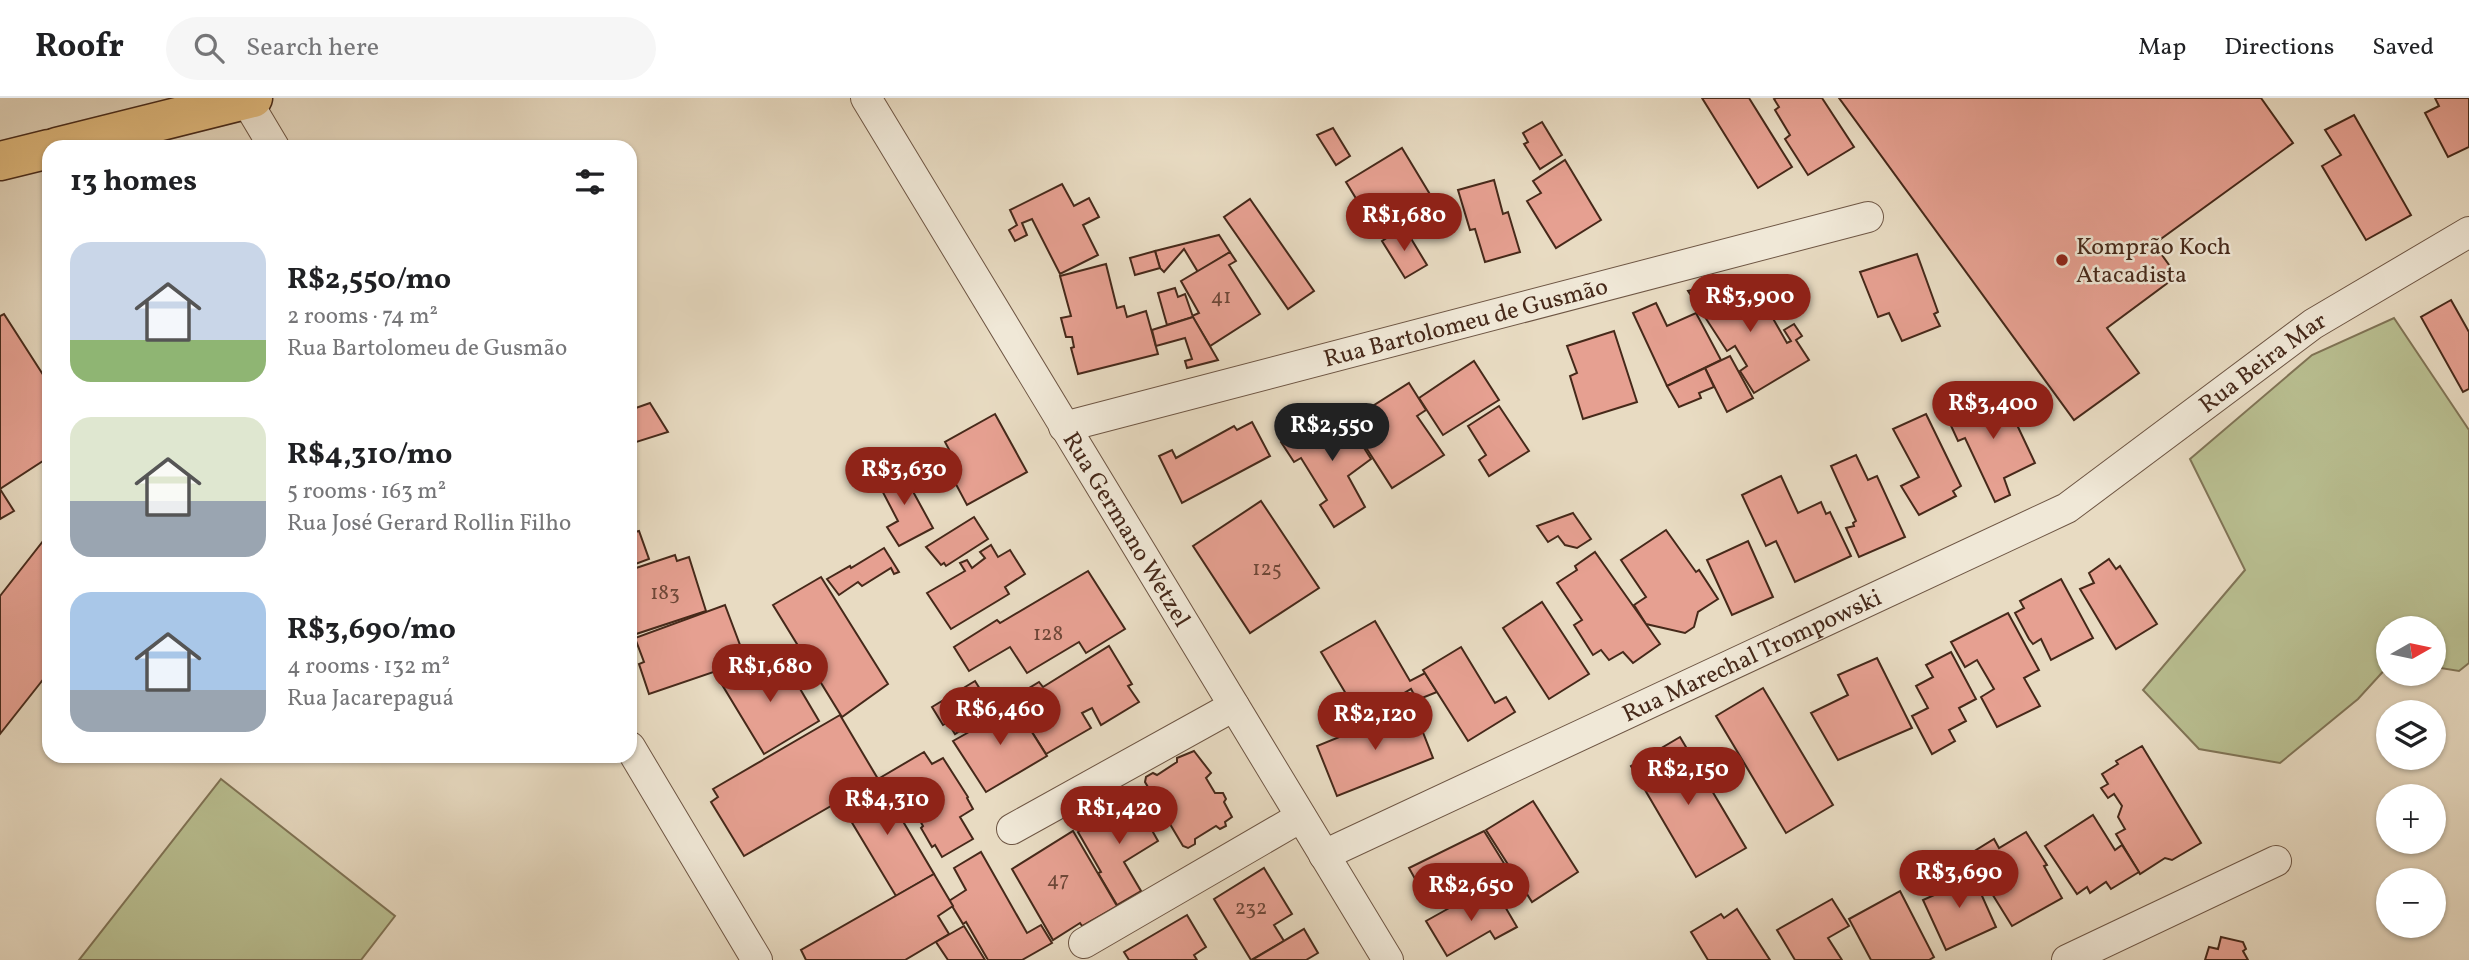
<!DOCTYPE html>
<meta charset="utf-8">
<style>
body{margin:0;font-family:Vollkorn,serif;background:#f6f6f6;color:#202124;height:100vh;display:flex;flex-direction:column;font-size:26px;white-space:nowrap}
*{box-sizing:border-box;margin:0}
p{font-size:23px;color:#757577}
.icon{flex:none;width:38px;height:38px;fill:none;stroke:currentColor;stroke-width:2;stroke-linecap:round;stroke-linejoin:round}
.map{position:relative;flex:1;overflow:hidden}
.drawer{position:absolute;left:42px;top:42px;width:595px;height:623px;display:flex;flex-direction:column;background:#fff;border-radius:21px;box-shadow:0 2px 5px #0004}
.drawer>*{flex:none}
.needle{width:46px;rotate:81deg}
.buttons{position:absolute;left:2376px;top:518px;display:grid;gap:14px}
.buttons a{display:grid;place-items:center;width:70px;height:70px;border-radius:50%;background:#fff;box-shadow:0 2px 5px #0004;font-size:35px}
.price{position:absolute;translate:-50% -60px;padding:0 16px;border-radius:24px;background:#8f2418;color:#fff;font-size:23px;line-height:46px;filter:drop-shadow(0 2px 4px #0008)}
.price::after{content:'';position:absolute;left:50%;top:42px;width:21px;height:16px;margin-left:-10px;background:inherit;clip-path:polygon(0 0,100% 0,50% 100%)}
.price.selected{background:#222;color:#fff}
ul{padding:0;list-style:none}
li{display:flex;align-items:center;gap:21px;height:175px;padding:0 28px}
li span{display:grid;place-items:center;flex:none;width:196px;height:140px;border-radius:21px;color:#555}
li>.icon{margin-inline-start:auto}
span .icon{width:84px;height:84px;fill:#fffc;stroke-width:1}
li b{font-size:30px}
h2{display:flex;justify-content:space-between;align-items:center;height:84px;padding:0 28px;font-size:30px}
header{display:flex;align-items:center;gap:42px;box-sizing:border-box;height:98px;padding:0 35px;background:#fff;border-bottom:2px solid #e0e0e0}
header strong{font-size:33px}
nav{display:flex;gap:38px;margin-inline-start:auto;font-size:24px}
.search{width:490px;height:63px;background:#f6f6f6;display:flex;align-items:center;gap:18px;box-sizing:border-box;padding:0 24px;border-radius:38px;color:#757577;font-size:26px}
.map>svg:first-child{display:block}
.green{fill:#b9bf91;stroke:#807456;stroke-width:2}
.building{fill:#e6a091;stroke:#46291a;stroke-width:2}
.lines{fill:none;stroke-linecap:round;stroke-linejoin:round}
.minor-casing{stroke:#6e5644;stroke-width:32}
.primary-casing{stroke:#46291a;stroke-width:41}
.minor{stroke:#f0e8d7;stroke-width:30}
.primary{stroke:#e4be81;stroke-width:38}
.poi-dot{fill:#8f2418;stroke:#f0e8d7;stroke-width:2.5}
.labels{text-anchor:middle;stroke-width:5;stroke-linejoin:round;paint-order:stroke}
.number-label{font-size:21px;fill:#6e4738}
.poi-label{font-size:24px;fill:#46291a;stroke:#f0e8d7;text-anchor:start}
.street-label{font-size:24px;fill:#46291a;stroke:#f0e8d7}
</style>
<header>
<strong>Roofr</strong>
<div class="search"><svg class="icon" aria-label="search" viewBox="0 0 24 24"><circle cx="10" cy="10" r="6"/><path d="M15 15l6 6"/></svg>Search here</div>
<nav><a>Map</a><a>Directions</a><a>Saved</a></nav>
</header>
<div class="map">
<svg width="2469" height="862" viewBox="0 0 2469 862">
<rect width="100%" height="100%" fill="#e8dbc2"/>
<filter id="stains"><feTurbulence type="fractalNoise" baseFrequency=".00286" numOctaves="4"/><feColorMatrix values="0 0 0 0 .2 0 0 0 0 .09 0 0 0 0 .02 0 0 0 .5 -.17"/></filter>
<radialGradient id="worn" r=".72"><stop offset=".6" stop-color="#630" stop-opacity="0"/><stop offset="1" stop-color="#630" stop-opacity=".3"/></radialGradient>
<!-- green -->
<g class="green">
<polygon points="2394,220 2469,332 2469,565 2459,573 2434,569 2434,530 2389,530 2389,567 2358,601 2280,665 2199,651 2143,592 2245,472 2190,361 2312,257"/>
<polygon points="221,681 395,818 361,862 79,862"/>
</g>
<!-- building -->
<g class="building">
<polygon points="1702,0 1749,0 1792,69 1758,90"/>
<polygon points="1776,0 1822,0 1854,49 1808,77 1785,41 1790,37 1775,12 1779,9 1774,1"/>
<polygon points="1839,0 2261,0 2293,45 2154,146 2177,178 2107,230 2139,275 2074,322"/>
<polygon points="2435,0 2469,0 2469,49 2448,59 2425,15 2439,8"/>
<polygon points="2354,17 2411,117 2366,142 2322,68 2341,57 2325,32"/>
<polygon points="1542,24 1562,57 1540,71 1524,46 1528,44 1523,35"/>
<polygon points="1333,30 1350,58 1336,67 1317,37"/>
<polygon points="1402,50 1434,103 1383,135 1367,110 1363,112 1346,84"/>
<polygon points="1565,62 1601,122 1556,150 1527,103 1541,95 1533,83"/>
<polygon points="1494,82 1503,116 1508,114 1520,154 1485,164 1475,131 1470,132 1458,92"/>
<polygon points="1062,86 1074,108 1089,100 1099,119 1083,127 1098,157 1060,176 1032,121 1022,125 1027,137 1015,143 1009,132 1017,127 1010,112"/>
<polygon points="1250,101 1314,193 1288,211 1224,119"/>
<polygon points="1404,129 1427,167 1405,180 1382,143"/>
<polygon points="1219,137 1230,154 1198,174 1184,151 1164,174 1160,170 1155,153"/>
<polygon points="1155,153 1160,170 1135,177 1130,160"/>
<polygon points="1230,154 1236,163 1229,167 1260,216 1210,248 1192,218 1199,215 1181,183"/>
<polygon points="1917,156 1938,214 1934,216 1940,228 1902,243 1889,215 1878,219 1860,174"/>
<polygon points="1106,166 1117,210 1124,208 1127,219 1146,213 1158,256 1078,276 1071,250 1074,249 1072,239 1066,239 1061,220 1071,218 1060,178"/>
<polygon points="1729,183 1737,203 1740,202 1741,205 1759,196 1787,245 1791,243 1784,232 1794,226 1802,238 1796,242 1809,262 1754,295 1740,273 1747,268 1735,248 1727,253 1688,193"/>
<polygon points="1175,190 1178,199 1185,196 1193,219 1167,227 1158,195"/>
<polygon points="2451,202 2469,234 2469,291 2463,294 2421,219"/>
<polygon points="1656,205 1667,228 1696,215 1721,262 1667,288 1633,215"/>
<polygon points="4,216 49,286 49,359 0,391 14,413 0,421 0,218"/>
<polygon points="1193,219 1218,262 1187,270 1185,263 1192,261 1185,240 1156,248 1152,232"/>
<polygon points="1614,233 1637,304 1583,321 1570,278 1577,275 1567,248"/>
<polygon points="1730,258 1753,300 1727,314 1705,270"/>
<polygon points="1474,263 1499,302 1443,337 1419,300"/>
<polygon points="1705,270 1714,289 1699,295 1701,300 1679,309 1667,288"/>
<polygon points="1409,285 1426,312 1417,318 1444,357 1392,390 1349,323"/>
<polygon points="2001,293 2035,365 2004,380 2010,397 1995,404 1965,340 1958,343 1947,319"/>
<polygon points="650,305 668,334 630,346 630,312"/>
<polygon points="1499,308 1529,353 1489,378 1479,362 1486,357 1468,328"/>
<polygon points="1339,310 1371,361 1348,378 1365,409 1334,429 1320,407 1327,402 1301,360 1294,364 1281,344 1304,330 1306,334"/>
<polygon points="995,316 1027,374 967,407 951,377 960,372 945,344"/>
<polygon points="1926,316 1961,388 1953,393 1956,398 1919,417 1901,388 1919,379 1893,331"/>
<polygon points="1252,324 1270,358 1182,405 1159,358 1172,352 1176,360 1234,328 1237,332"/>
<polygon points="1856,357 1868,382 1877,378 1905,439 1859,459 1846,430 1854,428 1853,425 1856,423 1831,368"/>
<polygon points="899,368 933,430 899,448 887,429 898,423 876,381"/>
<polygon points="1781,378 1798,415 1821,404 1826,416 1830,414 1851,458 1795,484 1776,443 1766,448 1742,397"/>
<polygon points="1261,403 1319,490 1250,535 1193,448"/>
<polygon points="1573,415 1591,441 1577,450 1565,447 1558,438 1548,444 1537,428"/>
<polygon points="974,419 988,441 946,468 944,465 941,467 926,449"/>
<polygon points="630,420 635,434 639,433 649,461 630,468"/>
<polygon points="1666,432 1696,474 1699,472 1718,501 1698,514 1694,529 1685,535 1646,526 1634,507 1646,499 1621,462"/>
<polygon points="47,438 49,440 49,574 0,636 0,498"/>
<polygon points="1748,443 1773,499 1732,517 1707,462"/>
<polygon points="991,447 998,459 1010,452 1025,476 1005,489 1009,496 951,531 927,495 965,473 960,465 967,462 972,470 985,460 980,454"/>
<polygon points="884,450 899,474 894,476 891,470 862,488 858,484 839,497 827,481 850,468 851,470"/>
<polygon points="1595,454 1660,546 1633,565 1623,554 1609,562 1601,552 1593,557 1574,527 1582,522 1557,485 1577,472 1575,468"/>
<polygon points="675,457 677,463 689,459 706,513 630,538 630,472"/>
<polygon points="2109,461 2116,471 2120,468 2157,526 2116,551 2080,491 2094,485 2089,475"/>
<polygon points="1088,473 1125,531 1086,555 1079,544 1027,575 1010,549 969,573 954,549 997,522 1000,525"/>
<polygon points="821,479 888,586 842,619 773,507"/>
<polygon points="2061,481 2093,540 2051,562 2041,541 2033,546 2029,541 2015,515 2024,510 2020,503"/>
<polygon points="1542,504 1589,576 1549,601 1503,530"/>
<polygon points="725,507 746,563 649,596 639,566 644,564 635,540"/>
<polygon points="2008,515 2039,572 2024,580 2040,608 1997,629 1981,599 1994,591 1977,562 1965,569 1951,544"/>
<polygon points="1375,523 1410,583 1425,575 1437,594 1417,602 1411,591 1361,621 1321,554"/>
<polygon points="1109,548 1132,586 1128,588 1139,604 1101,627 1092,610 1082,615 1091,630 1046,656 1011,601 1039,584 1043,589"/>
<polygon points="1461,549 1495,605 1506,599 1515,614 1468,643 1423,572"/>
<polygon points="1951,554 1976,601 1959,610 1966,623 1949,632 1955,643 1932,656 1912,618 1928,610 1916,588 1933,579 1926,567"/>
<polygon points="1877,560 1912,630 1838,662 1811,615 1848,597 1838,577"/>
<polygon points="783,562 819,623 764,656 718,580"/>
<polygon points="975,583 993,612 955,636 950,628 981,609 972,596 944,613 950,623 943,627 932,609"/>
<polygon points="1763,590 1833,707 1786,735 1716,618"/>
<polygon points="1011,601 1047,658 986,694 953,643 985,625 981,619"/>
<polygon points="1413,609 1433,660 1337,698 1317,648"/>
<polygon points="840,617 878,681 744,758 711,704 718,699 713,691"/>
<polygon points="1680,639 1746,750 1696,779 1631,668"/>
<polygon points="2142,648 2201,745 2172,762 2165,760 2140,776 2116,736 2125,731 2118,719 2122,708 2114,696 2108,700 2101,690 2108,686 2102,676 2118,666 2116,663"/>
<polygon points="1194,653 1211,675 1206,680 1215,695 1223,695 1226,701 1224,704 1232,719 1225,724 1226,728 1220,731 1216,728 1195,741 1195,746 1188,750 1183,748 1145,684 1146,679 1153,675 1157,677 1177,664 1177,660"/>
<polygon points="924,654 932,666 943,660 968,699 967,700 973,711 960,719 973,741 942,759 935,747 932,749 921,730 923,728 915,714 923,709 917,698 895,711 878,681"/>
<polygon points="878,681 934,776 896,798 839,703"/>
<polygon points="1138,698 1149,718 1145,720 1158,743 1124,764 1141,793 1117,807 1098,775 1101,774 1078,734"/>
<polygon points="1533,703 1578,774 1532,804 1486,732"/>
<polygon points="2093,717 2115,752 2122,747 2139,774 2111,791 2106,784 2090,795 2087,789 2077,796 2045,748"/>
<polygon points="1073,733 1117,808 1082,828 1080,825 1053,842 1012,771"/>
<polygon points="1484,733 1510,775 1492,784 1490,778 1430,808 1409,770"/>
<polygon points="2026,734 2047,767 2044,768 2062,800 2012,828 1968,757 1994,741 1999,750"/>
<polygon points="981,754 1027,835 1041,827 1052,845 1022,862 988,862 966,824 963,826 949,803 966,792 954,770"/>
<polygon points="1964,769 1969,782 1974,780 1996,829 1946,852 1923,802 1941,794 1936,782"/>
<polygon points="1264,770 1292,816 1274,827 1284,843 1251,862 1214,801"/>
<polygon points="934,776 953,808 938,818 949,836 905,862 806,862 801,852"/>
<polygon points="1900,793 1934,859 1929,862 1871,862 1849,821"/>
<polygon points="1497,795 1517,829 1495,841 1490,833 1447,858 1426,823 1469,799 1474,808"/>
<polygon points="1832,801 1849,828 1828,840 1842,862 1795,862 1777,832"/>
<polygon points="1737,811 1770,862 1708,862 1691,834 1721,816 1724,820"/>
<polygon points="1187,817 1206,849 1194,857 1197,862 1129,862 1124,854"/>
<polygon points="964,828 985,862 948,862 936,844"/>
<polygon points="1304,831 1318,855 1306,862 1252,862"/>
<polygon points="2221,839 2243,844 2246,851 2243,853 2248,862 2205,862 2209,849 2218,851"/>
</g>
<g class="lines">
<defs>
<g id="minor">
<path id="s1" d="M866,0L1388,862"/>
<polyline points="246,2 274,49"/>
<path id="s2" d="M1064,329L1868,119"/>
<polyline points="630,649 757,862"/>
<polyline points="1012,731 1234,608"/>
<path id="s3" d="M1324,757L2067,410L2313,226L2469,134"/>
<polyline points="1084,845 1301,719"/>
<polyline points="2067,862 2276,763"/>
</g>
<g id="primary">
<polyline points="57,49 253,0"/>
<polyline points="0,63 49,51"/>
</g>
</defs>
<!-- minor casing -->
<use href="#minor" class="minor-casing"/>
<!-- primary casing -->
<use href="#primary" class="primary-casing"/>
<!-- minor -->
<use href="#minor" class="minor"/>
<!-- primary -->
<use href="#primary" class="primary"/>
</g>
<!-- markers -->
<circle class="poi-dot" cx="2062" cy="162" r="7"/>
<g class="labels">
<!-- number labels -->
<g class="number-label">
<text x="1221" y="205">41</text>
<text x="1267" y="477">125</text>
<text x="665" y="501">183</text>
<text x="1048" y="542">128</text>
<text x="1058" y="788">47</text>
<text x="1251" y="816">232</text>
</g>
<!-- poi labels -->
<g class="poi-label">
<text x="2076" y="156">Komprão Koch<tspan x="2076" dy="28">Atacadista</tspan></text>
</g>
<!-- street labels -->
<g class="street-label">
<text dy="8" stroke="none"><textPath href="#s2" startOffset="415">Rua Bartolomeu de Gusmão</textPath></text>
<text dy="8" stroke="none"><textPath href="#s3" startOffset="1064">Rua Beira Mar</textPath></text>
<text dy="8" stroke="none"><textPath href="#s1" startOffset="504">Rua Germano Wetzel</textPath></text>
<text dy="8" stroke="none"><textPath href="#s3" startOffset="472">Rua Marechal Trompowski</textPath></text>
</g>
</g>
<rect width="100%" height="100%" filter="url(#stains)"/>
<rect width="100%" height="100%" fill="url(#worn)"/>
</svg>
<div class="buttons">
<a><svg class="needle" viewBox="-14 -14 28 28"><path d="M0-13l5 13h-10z" fill="#e53935"/><path d="M0 13l5-13h-10z" fill="#757577"/></svg></a>
<a><svg class="icon" aria-label="layers" viewBox="0 0 24 24"><path d="M12 4l9 5-9 5-9-5zM3 14l9 5 9-5"/></svg></a>
<a>+</a>
<a>−</a>
</div>
<b class="price" style="left:1404px;top:155px">R$1,680</b>
<b class="price" style="left:1750px;top:236px">R$3,900</b>
<b class="price" style="left:1993px;top:343px">R$3,400</b>
<b class="price selected" style="left:1332px;top:365px">R$2,550</b>
<b class="price" style="left:904px;top:409px">R$3,630</b>
<b class="price" style="left:770px;top:606px">R$1,680</b>
<b class="price" style="left:1000px;top:649px">R$6,460</b>
<b class="price" style="left:1375px;top:654px">R$2,120</b>
<b class="price" style="left:1688px;top:709px">R$2,150</b>
<b class="price" style="left:887px;top:739px">R$4,310</b>
<b class="price" style="left:1119px;top:748px">R$1,420</b>
<b class="price" style="left:1959px;top:812px">R$3,690</b>
<b class="price" style="left:1471px;top:825px">R$2,650</b>
<section class="drawer">
<h2>13 homes<svg class="icon" aria-label="filters" viewBox="0 0 24 24"><path d="M4 7h16M4 17h16"/><circle cx="9" cy="7" r="2"/><circle cx="15" cy="17" r="2"/></svg></h2>
<ul>
<li><span style="background:linear-gradient(#c9d6e8 70%,#8fb573 0)"><svg class="icon" aria-label="home" viewBox="0 0 24 24"><path d="M3 11l9-7 9 7M6 9v11h12V9"/></svg></span><div><b>R$2,550/mo</b><p>2 rooms · 74 m²</p><p>Rua Bartolomeu de Gusmão</p></div></li>
<li><span style="background:linear-gradient(#dfe7d0 60%,#9aa5b1 0)"><svg class="icon" aria-label="home" viewBox="0 0 24 24"><path d="M3 11l9-7 9 7M6 9v11h12V9"/></svg></span><div><b>R$4,310/mo</b><p>5 rooms · 163 m²</p><p>Rua José Gerard Rollin Filho</p></div></li>
<li><span style="background:linear-gradient(#a9c7e8 70%,#9aa5b1 0)"><svg class="icon" aria-label="home" viewBox="0 0 24 24"><path d="M3 11l9-7 9 7M6 9v11h12V9"/></svg></span><div><b>R$3,690/mo</b><p>4 rooms · 132 m²</p><p>Rua Jacarepaguá</p></div></li>
</ul>
</section>
</div>
